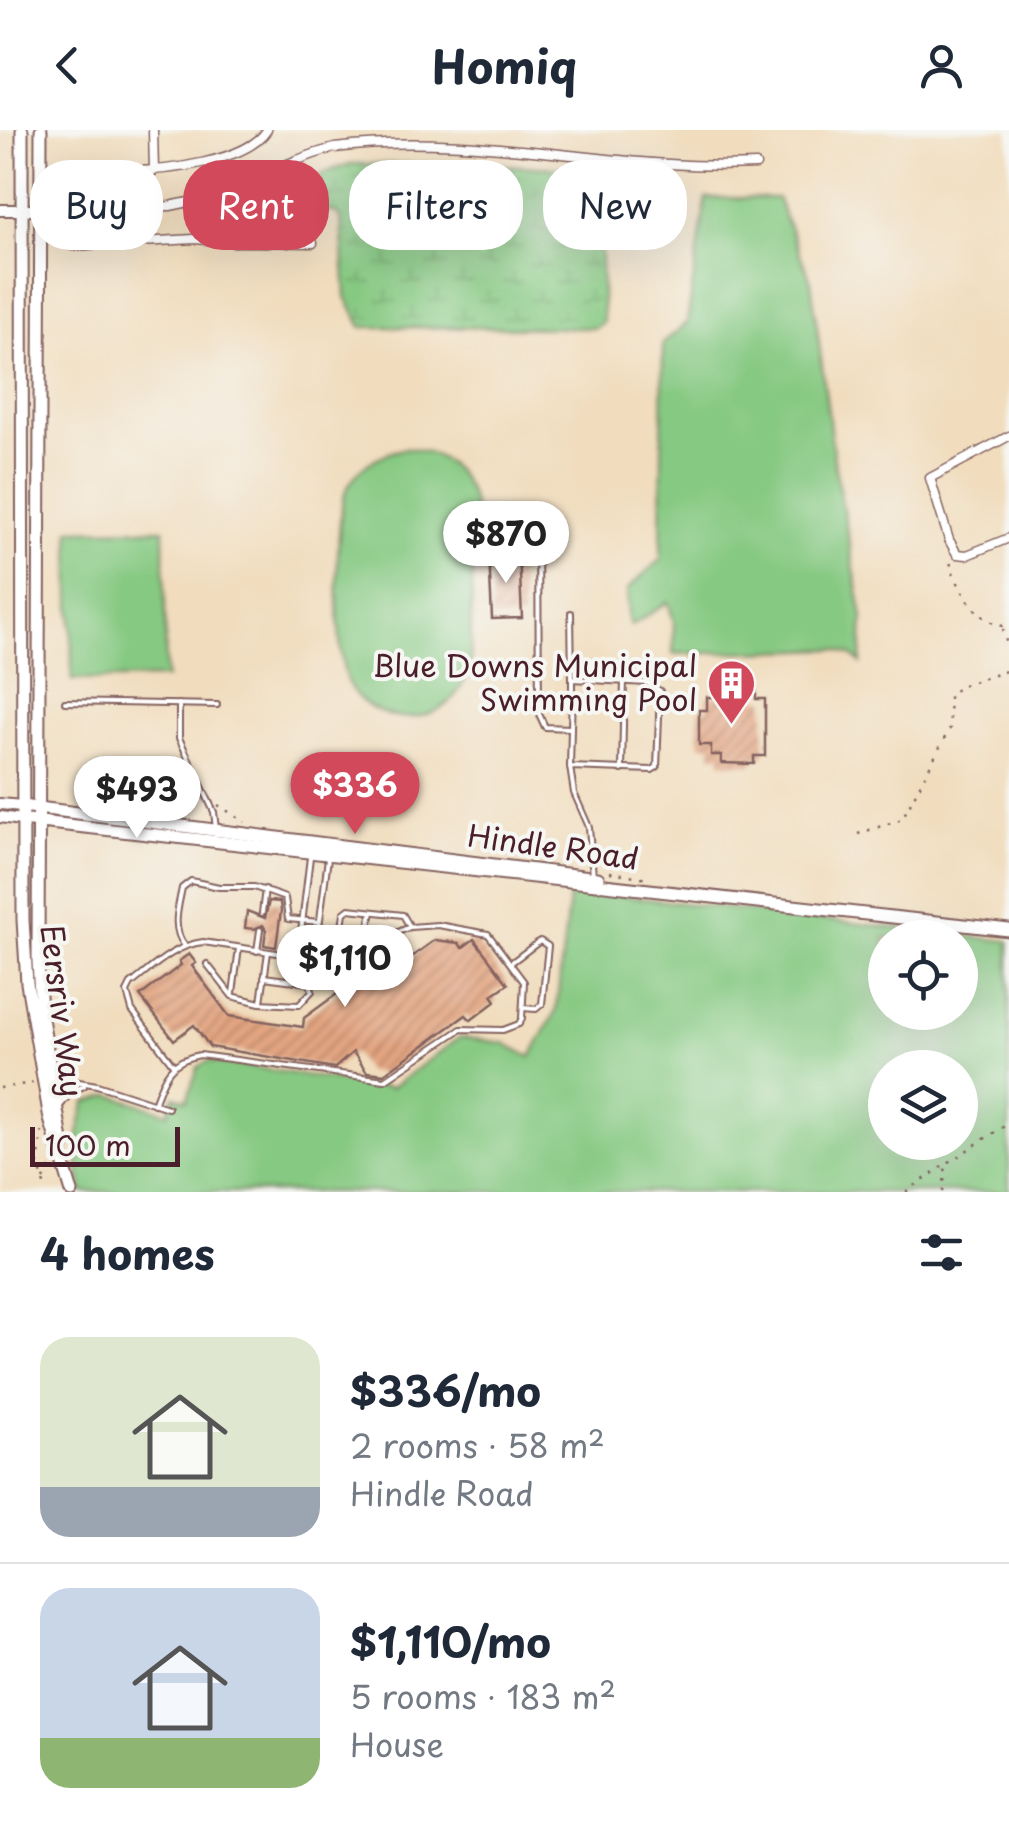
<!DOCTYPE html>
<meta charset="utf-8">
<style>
body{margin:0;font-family:"Playpen Sans",sans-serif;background:#f2f2f3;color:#1f2937;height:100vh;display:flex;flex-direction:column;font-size:38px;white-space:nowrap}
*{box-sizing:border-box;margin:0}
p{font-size:32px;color:#747a83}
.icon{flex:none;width:55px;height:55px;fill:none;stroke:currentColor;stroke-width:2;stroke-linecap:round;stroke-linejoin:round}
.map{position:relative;height:1062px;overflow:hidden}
.drawer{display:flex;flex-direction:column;background:#fff;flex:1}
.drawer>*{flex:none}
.banner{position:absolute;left:30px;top:30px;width:950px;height:90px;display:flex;gap:20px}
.controls{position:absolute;left:868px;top:790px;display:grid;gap:20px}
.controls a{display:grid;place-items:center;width:110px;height:110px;border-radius:50%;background:#fff;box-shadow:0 10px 40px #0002;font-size:50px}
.scale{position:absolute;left:30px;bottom:25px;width:150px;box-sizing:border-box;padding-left:10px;border:5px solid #4a1f2b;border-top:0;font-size:28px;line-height:35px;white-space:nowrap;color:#4a1f2b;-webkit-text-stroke:8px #f6f6f2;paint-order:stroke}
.price{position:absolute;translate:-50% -85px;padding:0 22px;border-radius:35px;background:#fff;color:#222;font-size:32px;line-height:65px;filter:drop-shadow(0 2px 5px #0008)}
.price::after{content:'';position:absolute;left:50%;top:60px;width:30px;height:22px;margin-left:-15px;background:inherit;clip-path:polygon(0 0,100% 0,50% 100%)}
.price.on{background:#d1495b;color:#fff}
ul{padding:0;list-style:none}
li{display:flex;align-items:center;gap:30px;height:250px;padding:0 40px}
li+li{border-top:2px solid #e0e1e3}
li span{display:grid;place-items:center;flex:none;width:280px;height:200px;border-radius:30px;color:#555}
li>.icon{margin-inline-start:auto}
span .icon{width:120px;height:120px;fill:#fffc;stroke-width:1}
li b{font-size:42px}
h2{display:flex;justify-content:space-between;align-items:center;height:120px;padding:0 40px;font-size:42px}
.tag{padding:0 35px;border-radius:40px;background:#fff;box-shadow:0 10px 40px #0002;font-size:35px;line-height:90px}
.tag.on{background:#d1495b;color:#fff}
header{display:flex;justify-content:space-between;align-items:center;height:130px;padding:0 40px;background:#fff;font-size:45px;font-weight:700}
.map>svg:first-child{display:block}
.grass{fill:#86c982;stroke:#687456;stroke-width:2.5;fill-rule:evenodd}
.wetland{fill:url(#wetland-marsh);stroke:#687456;stroke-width:2.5}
.building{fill:url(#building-hatch)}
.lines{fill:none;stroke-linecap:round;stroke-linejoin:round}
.service-casing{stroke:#84625e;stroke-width:8}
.minor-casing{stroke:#84625e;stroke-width:11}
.tertiary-casing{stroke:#84625e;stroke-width:14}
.secondary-casing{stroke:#84625e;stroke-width:15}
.path{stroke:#84625e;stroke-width:2.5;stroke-dasharray:2.5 8;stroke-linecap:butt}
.service{stroke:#fff;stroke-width:4}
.minor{stroke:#fff;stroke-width:8}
.tertiary{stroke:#fff;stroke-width:10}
.secondary{stroke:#fff;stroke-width:11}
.labels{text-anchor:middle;stroke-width:8;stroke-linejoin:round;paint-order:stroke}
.poi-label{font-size:30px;fill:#4a1f2b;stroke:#f6f6f2;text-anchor:end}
.street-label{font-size:30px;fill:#4a1f2b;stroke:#f6f6f2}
</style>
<header><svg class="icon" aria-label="back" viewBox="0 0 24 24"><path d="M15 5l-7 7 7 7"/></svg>Homiq<svg class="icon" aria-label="person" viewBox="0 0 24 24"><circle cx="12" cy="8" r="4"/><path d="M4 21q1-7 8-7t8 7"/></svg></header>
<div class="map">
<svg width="1009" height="1062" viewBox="0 0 1009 1062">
<defs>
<pattern id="wetland-marsh" width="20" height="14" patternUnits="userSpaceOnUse" patternTransform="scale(2.5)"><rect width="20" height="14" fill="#86c982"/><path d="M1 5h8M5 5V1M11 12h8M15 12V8" fill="none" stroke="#75ac70"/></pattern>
<pattern id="building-hatch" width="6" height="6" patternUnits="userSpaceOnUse" patternTransform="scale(2.5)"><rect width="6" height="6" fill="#e3a581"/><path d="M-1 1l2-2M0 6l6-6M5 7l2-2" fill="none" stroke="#ba866a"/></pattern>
</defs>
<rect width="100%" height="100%" fill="#f6f6f2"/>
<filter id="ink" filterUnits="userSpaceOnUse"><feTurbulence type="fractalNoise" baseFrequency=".01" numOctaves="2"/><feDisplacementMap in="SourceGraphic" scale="20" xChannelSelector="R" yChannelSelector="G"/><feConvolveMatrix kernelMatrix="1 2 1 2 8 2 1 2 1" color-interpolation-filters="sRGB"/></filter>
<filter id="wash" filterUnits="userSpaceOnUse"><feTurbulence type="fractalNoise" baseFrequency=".0048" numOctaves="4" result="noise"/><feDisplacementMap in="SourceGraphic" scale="40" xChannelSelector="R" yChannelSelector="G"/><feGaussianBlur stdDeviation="2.25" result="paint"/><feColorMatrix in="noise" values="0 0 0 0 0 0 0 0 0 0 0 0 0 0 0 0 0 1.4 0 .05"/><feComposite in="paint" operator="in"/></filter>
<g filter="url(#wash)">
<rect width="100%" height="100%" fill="#f1ddbe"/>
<!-- grass -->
<g class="grass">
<polygon points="706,68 777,68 811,151 835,337 863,487 861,533 852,525 836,519 673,524 674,492 668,472 631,496 628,490 627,460 661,429 663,213 687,193"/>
<path d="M406,318C443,321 466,343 474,378L470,541C464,553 458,564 448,573C418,599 366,589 348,553C335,526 334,390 346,361C358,335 380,324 406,318Z"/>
<polygon points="164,399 166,548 72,550 70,400"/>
<path d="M570,760L1009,811V1062H83C75,1031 76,1003 86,972L111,965L168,983L174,966L187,970L198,937L208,931L391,958L460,907L504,913L531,927L556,881ZM885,808H960V882H885ZM885,938H960V1012H885Z"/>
</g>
<!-- wetland -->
<path class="wetland" d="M351,34H482L575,39L587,50L585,68L600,93L603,193L594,198L362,197L346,167L341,88L335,82L308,79L303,71C312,44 326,42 351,34Z"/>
<g id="blocks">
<!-- building -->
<g class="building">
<polygon points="519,422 522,488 492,489 489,423"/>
<polygon points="716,556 756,556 756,569 765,569 765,626 754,626 754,634 721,633 721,625 711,625 711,615 699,615 699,580 707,580 707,567 716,567"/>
<polygon points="269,771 280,772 281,781 276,817 264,815 266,800 263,795 254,799 245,798 247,781 265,788"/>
<polygon points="474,809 508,854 492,865 496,871 471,890 466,885 384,944 367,942 353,922 335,938 210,917 194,895 174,910 140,866 181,835 179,831 189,824 196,833 192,836 229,886 303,897 304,888 345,858 346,849 357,850 393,822 410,828 435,810 459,813 462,818"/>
</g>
</g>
</g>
<g filter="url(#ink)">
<use href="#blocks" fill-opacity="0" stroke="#84625e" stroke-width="2.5"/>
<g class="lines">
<defs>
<g id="service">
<polyline points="538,398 539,584 545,597 571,598"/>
<polyline points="571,483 572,549"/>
<polyline points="65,572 217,575"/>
<polyline points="179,574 179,608 214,682 216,699"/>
<polyline points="570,637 652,640 657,637 660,561 648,553 572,549 572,560 570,637 574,663 589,697 593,746"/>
<polyline points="622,640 624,550"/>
<polyline points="262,783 265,759"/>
<polyline points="339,815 344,783 349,779 403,785 410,797"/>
<path d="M185,816C171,799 178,778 182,758L191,751L219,757H254L285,768L288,789L319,792"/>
<polyline points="257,821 260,800"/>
<polyline points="364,821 372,782"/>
<polyline points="298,827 310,727"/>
<polyline points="315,828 328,728"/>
<polyline points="512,832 540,811 548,816 542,874 536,879 523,878"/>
<polyline points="207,834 232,866 260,873 299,875 312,861 310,853 264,847"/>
<polyline points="233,863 239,818"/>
<polyline points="261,872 268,822"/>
<polyline points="56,942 67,950 97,955 168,978"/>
<path d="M154,974C164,947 169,930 200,925L385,950L461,899L503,900L519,894L522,888L524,852L488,804L438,795L410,797L389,806L364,825L338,832L203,812C175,815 153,837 131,854L127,862L132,880L173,935"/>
<polyline points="61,975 71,962 84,956"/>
</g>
<g id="minor">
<polyline points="153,0 154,41"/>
<path d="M208,32L222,65C258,48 296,27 335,18C475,0 616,42 756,35"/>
<path d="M129,41C164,41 247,32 267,0"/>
<polyline points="42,80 170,76 222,65 234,97 235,112 313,113"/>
<polyline points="234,97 282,80 288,86 288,113"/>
<polyline points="72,116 194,109 235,112"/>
<polyline points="1009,306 930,348 949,410 957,424 967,425 1009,408"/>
</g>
<g id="tertiary">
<polyline points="0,80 42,80"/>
<polyline points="0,674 22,676"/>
<polyline points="0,687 22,690"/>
</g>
<g id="secondary">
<polyline points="22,0 23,790 27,853 50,989 72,1062"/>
<polyline points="41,0 38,831 41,882 63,1017"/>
<polyline points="22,676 598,748"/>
<polyline points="22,690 1009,800"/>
</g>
</defs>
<!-- service casing -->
<use href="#service" class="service-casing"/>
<!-- minor casing -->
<use href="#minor" class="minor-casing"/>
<!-- tertiary casing -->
<use href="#tertiary" class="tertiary-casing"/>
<!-- secondary casing -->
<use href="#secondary" class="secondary-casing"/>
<!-- path -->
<g class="path">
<path d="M951,433L950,437C963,463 977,494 1009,497"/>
<polyline points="1003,499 1009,523"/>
<polyline points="218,675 245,692"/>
<polyline points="160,681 201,673"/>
<polyline points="858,704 902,689 950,598 949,566 960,556 1009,540"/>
<polyline points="610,742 648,748"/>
<polyline points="0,958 33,953"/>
<polyline points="42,1001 38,1034 44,1052 42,1062"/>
<polyline points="44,1050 51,1035"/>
<polyline points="906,1062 945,1035"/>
<polyline points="943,1062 946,1034 1009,993"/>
</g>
<!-- service -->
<use href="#service" class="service"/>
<!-- minor -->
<use href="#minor" class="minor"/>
<!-- tertiary -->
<use href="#tertiary" class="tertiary"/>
<!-- secondary -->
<use href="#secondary" class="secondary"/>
</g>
</g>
<!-- icons -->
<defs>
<symbol id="building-pin" viewBox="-11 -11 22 30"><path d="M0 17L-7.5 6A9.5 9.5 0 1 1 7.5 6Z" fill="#d1495b" stroke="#f6f6f2"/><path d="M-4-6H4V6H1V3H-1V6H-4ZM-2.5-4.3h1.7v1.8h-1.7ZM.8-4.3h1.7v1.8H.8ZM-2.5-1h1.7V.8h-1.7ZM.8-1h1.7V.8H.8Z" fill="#fff"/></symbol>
</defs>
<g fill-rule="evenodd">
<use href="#building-pin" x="704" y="526" width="55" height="75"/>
</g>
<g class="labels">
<!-- poi labels -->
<g class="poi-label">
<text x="697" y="547">Blue Downs Municipal<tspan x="697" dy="34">Swimming Pool</tspan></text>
</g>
<!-- street labels -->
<g class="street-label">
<text transform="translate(553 718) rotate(8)" y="10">Hindle Road</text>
<text transform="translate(61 881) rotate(83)" y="10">Eersriv Way</text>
</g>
</g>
</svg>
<div class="controls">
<a><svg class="icon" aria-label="locate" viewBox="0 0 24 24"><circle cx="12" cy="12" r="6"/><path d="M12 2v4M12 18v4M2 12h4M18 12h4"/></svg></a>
<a><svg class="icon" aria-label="layers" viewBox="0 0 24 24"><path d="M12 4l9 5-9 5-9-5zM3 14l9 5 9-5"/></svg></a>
</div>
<div class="scale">100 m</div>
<b class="price" style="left:506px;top:456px">$870</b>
<b class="price on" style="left:355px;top:707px">$336</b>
<b class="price" style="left:137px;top:711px">$493</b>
<b class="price" style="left:345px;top:880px">$1,110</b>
<div class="banner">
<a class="tag">Buy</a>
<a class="tag on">Rent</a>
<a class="tag">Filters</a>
<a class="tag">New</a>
</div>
</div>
<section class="drawer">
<h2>4 homes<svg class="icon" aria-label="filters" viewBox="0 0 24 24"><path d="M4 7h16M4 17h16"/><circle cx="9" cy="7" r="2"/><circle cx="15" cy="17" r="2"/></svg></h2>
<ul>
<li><span style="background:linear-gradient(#dfe7d0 75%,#9aa5b1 0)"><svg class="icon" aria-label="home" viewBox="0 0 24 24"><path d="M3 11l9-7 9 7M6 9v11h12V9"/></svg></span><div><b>$336/mo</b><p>2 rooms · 58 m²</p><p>Hindle Road</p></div></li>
<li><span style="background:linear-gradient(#c9d6e8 75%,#8fb573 0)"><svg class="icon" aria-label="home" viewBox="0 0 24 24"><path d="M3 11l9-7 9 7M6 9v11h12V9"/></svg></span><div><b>$1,110/mo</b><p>5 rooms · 183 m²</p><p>House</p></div></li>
</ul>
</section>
